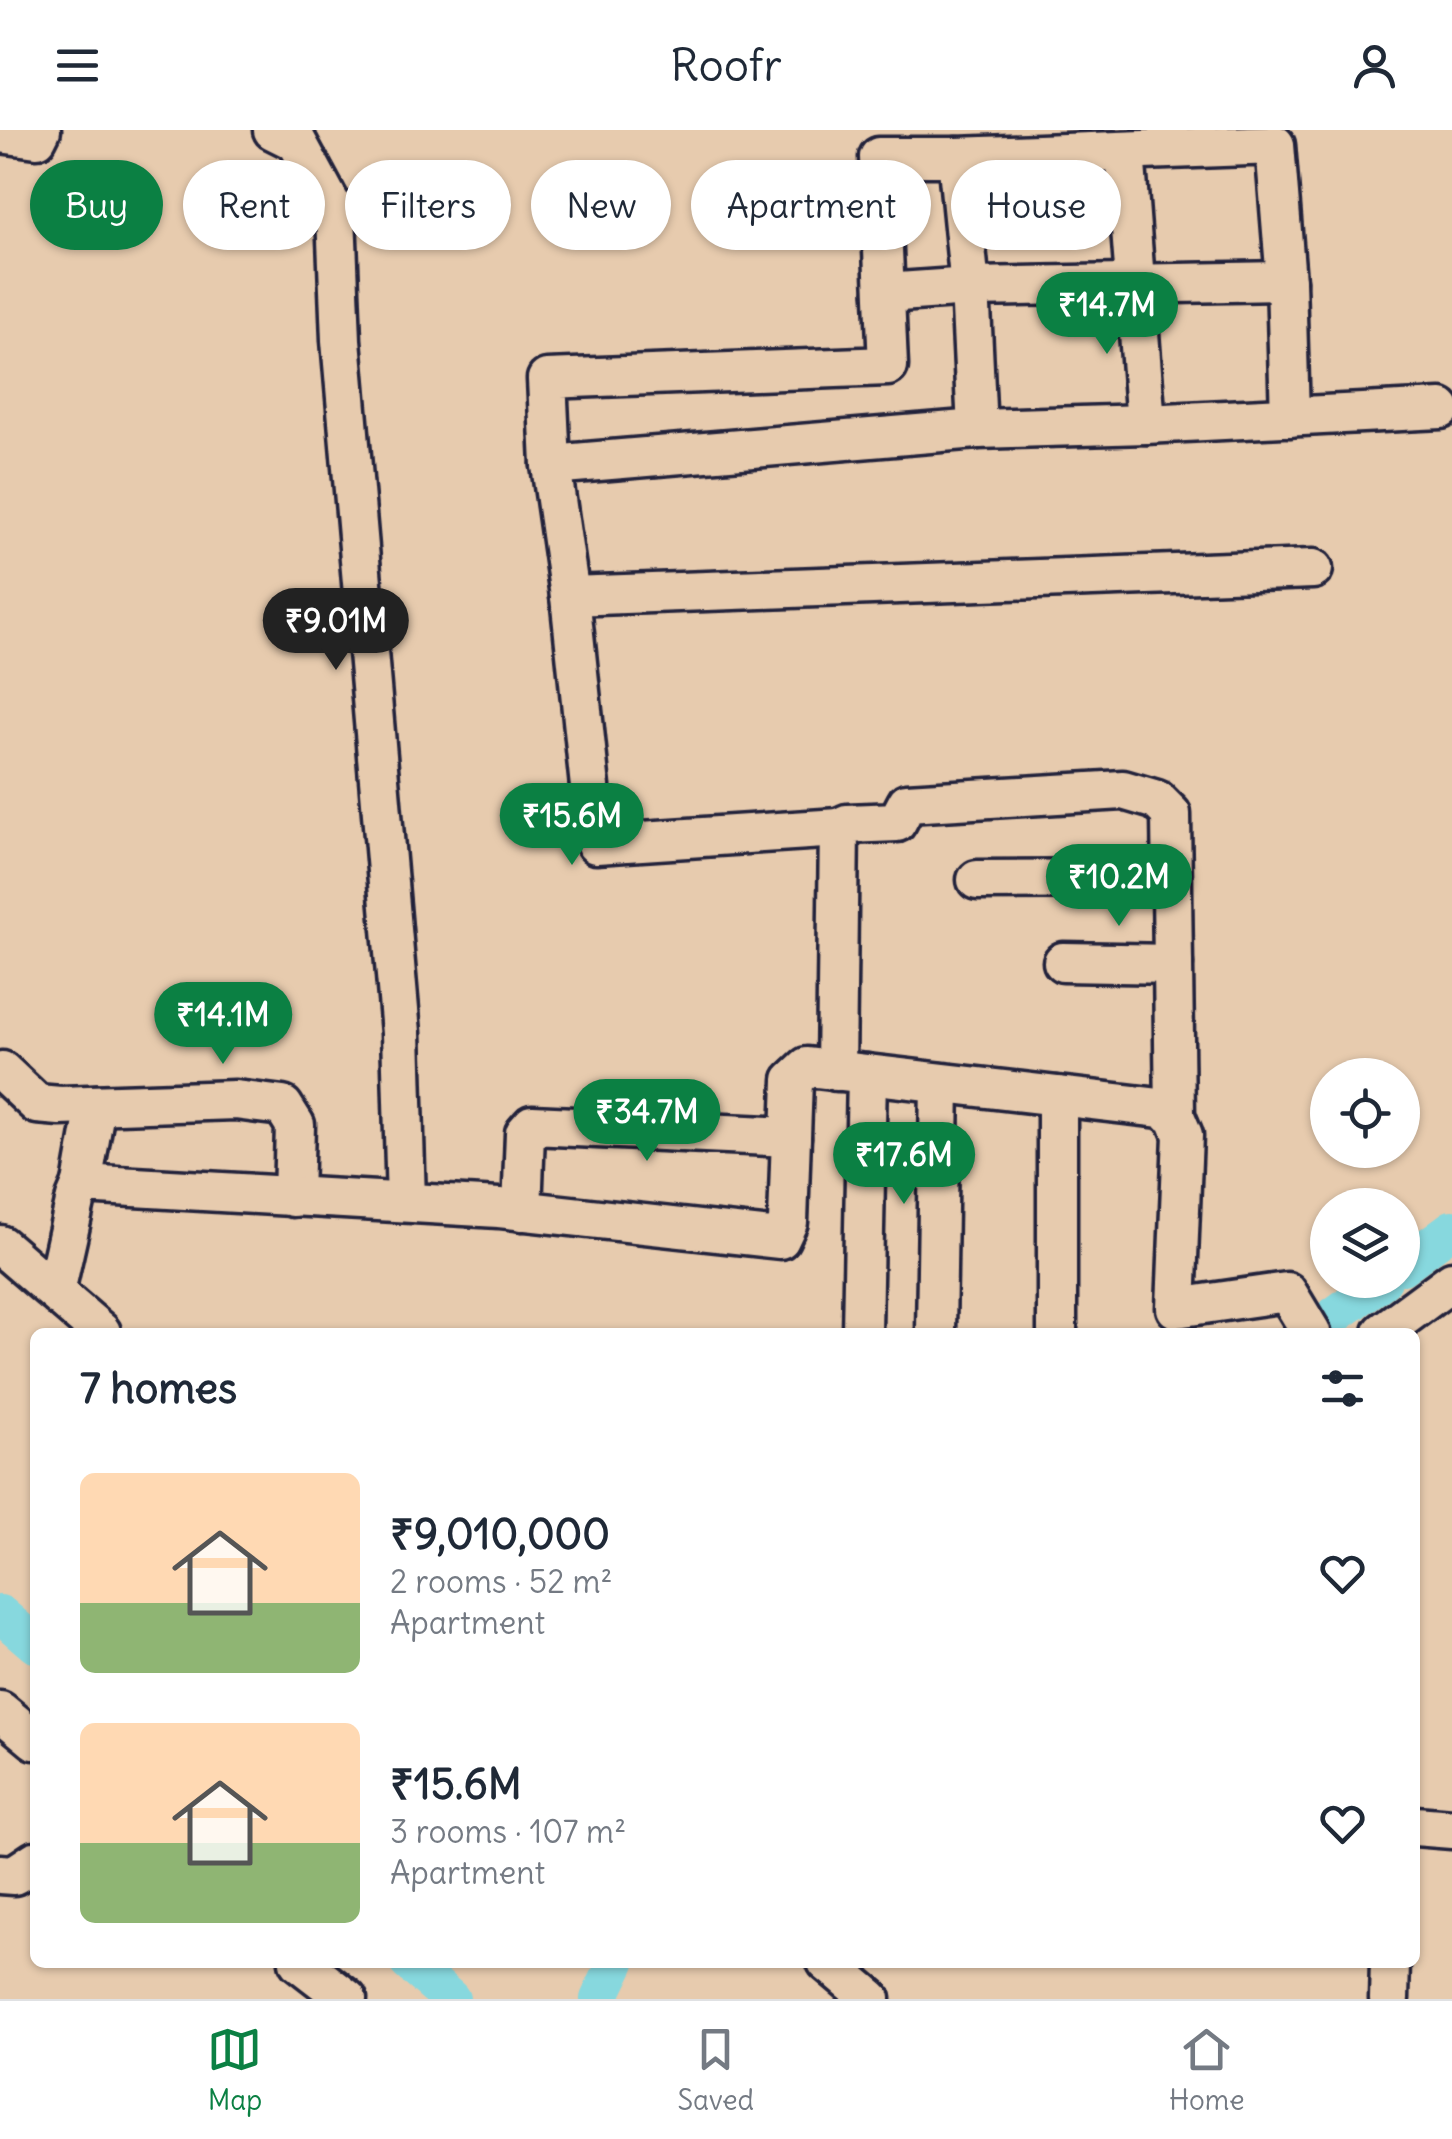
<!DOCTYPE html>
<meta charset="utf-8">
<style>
body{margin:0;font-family:Delius,sans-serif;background:#f2f2f3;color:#1f2937;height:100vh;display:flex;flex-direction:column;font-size:38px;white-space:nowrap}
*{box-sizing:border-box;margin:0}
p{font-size:32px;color:#747a83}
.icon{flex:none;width:55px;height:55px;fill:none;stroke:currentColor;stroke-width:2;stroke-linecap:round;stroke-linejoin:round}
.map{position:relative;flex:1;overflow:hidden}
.details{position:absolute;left:30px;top:1198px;width:1390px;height:640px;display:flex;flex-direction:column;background:#fff;border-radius:15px;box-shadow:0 2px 8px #0004}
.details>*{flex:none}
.banner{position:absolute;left:30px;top:30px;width:1392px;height:90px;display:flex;gap:20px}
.buttons{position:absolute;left:1310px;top:928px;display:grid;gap:20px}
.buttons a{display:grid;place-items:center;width:110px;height:110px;border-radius:50%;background:#fff;box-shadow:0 2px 8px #0004;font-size:50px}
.price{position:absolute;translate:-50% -85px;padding:0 22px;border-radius:35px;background:#0b8043;color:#fff;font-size:32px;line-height:65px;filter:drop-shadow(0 2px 5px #0008)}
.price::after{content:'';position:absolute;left:50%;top:60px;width:30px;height:22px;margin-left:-15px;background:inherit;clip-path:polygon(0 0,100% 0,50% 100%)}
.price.current{background:#222;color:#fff}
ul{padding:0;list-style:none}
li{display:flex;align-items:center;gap:30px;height:250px;padding:0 50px}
li span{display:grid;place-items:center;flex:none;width:280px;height:200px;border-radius:15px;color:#555}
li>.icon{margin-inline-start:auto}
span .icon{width:120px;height:120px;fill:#fffc;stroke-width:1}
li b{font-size:42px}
h2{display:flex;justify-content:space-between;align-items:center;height:120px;padding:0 50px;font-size:42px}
.chip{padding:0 35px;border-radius:45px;background:#fff;box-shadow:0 2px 8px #0004;font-size:35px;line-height:90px}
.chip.current{background:#0b8043;color:#fff}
header{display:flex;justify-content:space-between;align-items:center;height:130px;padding:0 50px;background:#fff;font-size:45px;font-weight:600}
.tabs{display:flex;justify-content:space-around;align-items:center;height:140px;border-top:2px solid #e0e1e3;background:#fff;font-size:28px;color:#747a83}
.tabs a{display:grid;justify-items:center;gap:5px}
.tabs .current{color:#0b8043}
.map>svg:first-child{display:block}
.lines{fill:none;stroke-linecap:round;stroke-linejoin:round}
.canal{stroke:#87d8de;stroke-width:38}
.street-casing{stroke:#22223b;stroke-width:45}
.street{stroke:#e7cbae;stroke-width:38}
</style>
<header><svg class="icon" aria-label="menu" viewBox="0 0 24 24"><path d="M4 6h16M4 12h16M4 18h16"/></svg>Roofr<svg class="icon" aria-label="person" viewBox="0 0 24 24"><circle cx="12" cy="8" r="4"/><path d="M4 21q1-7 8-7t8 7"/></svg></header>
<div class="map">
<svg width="1452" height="1869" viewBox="0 0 1452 1869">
<rect width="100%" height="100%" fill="#e7cbae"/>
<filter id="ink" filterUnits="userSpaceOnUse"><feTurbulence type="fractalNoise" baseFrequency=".01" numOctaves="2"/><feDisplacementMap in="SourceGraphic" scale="20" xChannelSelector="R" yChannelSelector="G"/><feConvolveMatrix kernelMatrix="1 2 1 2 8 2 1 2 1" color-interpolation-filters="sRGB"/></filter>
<g filter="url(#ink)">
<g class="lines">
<!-- canal -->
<g class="canal">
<polyline points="1402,1136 1452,1099"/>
<polyline points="1312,1202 1383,1150"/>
<polyline points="0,1484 35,1514"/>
<polyline points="408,1832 451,1869"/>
<polyline points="599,1869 617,1832"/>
</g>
<defs>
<g id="street">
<polyline points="273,0 297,12 336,84 341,210 401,903 406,1072"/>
<polyline points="0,3 37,8 41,0"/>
<polyline points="1125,21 1146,294"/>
<polyline points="957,27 970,157 977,299"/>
<polyline points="885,163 970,157 1286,151"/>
<polyline points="551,335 977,299 1146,294 1441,279"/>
<polyline points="570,466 1313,439"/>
<polyline points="839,698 596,714 570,466 551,335 547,249 888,236 879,27 957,27 1275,15 1286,151 1290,287"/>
<polyline points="977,750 1171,749"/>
<polyline points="1063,832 1173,834"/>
<polyline points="2,941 37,974 60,976 235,970 283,976 295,995 293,1067"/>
<polyline points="836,941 839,698 847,694 897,692 907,673 1123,660 1157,670 1171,684 1175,986"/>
<polyline points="82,1054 96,975"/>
<polyline points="522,1081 525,1003 532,995 791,1007"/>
<polyline points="0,1115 101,1202"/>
<polyline points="55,1162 76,1068 82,1054 499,1078 780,1109 788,1092 793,950 807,937 1160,978 1175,986 1183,1005 1176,1178 1287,1162 1311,1202"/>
<polyline points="862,1202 867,944"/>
<polyline points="936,1202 940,953"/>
<polyline points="1057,1202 1057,966"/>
<polyline points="1383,1202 1452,1151"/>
<polyline points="0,1581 35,1610"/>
<polyline points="1415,1696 1452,1699"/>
<polyline points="0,1744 14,1745 35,1731"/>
<polyline points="299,1832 347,1869"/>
<polyline points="827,1832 871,1869"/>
<polyline points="1389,1869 1390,1832"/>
</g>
</defs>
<!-- street casing -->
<use href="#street" class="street-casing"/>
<!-- street -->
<use href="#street" class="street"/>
</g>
</g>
</svg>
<div class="buttons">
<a><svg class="icon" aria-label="locate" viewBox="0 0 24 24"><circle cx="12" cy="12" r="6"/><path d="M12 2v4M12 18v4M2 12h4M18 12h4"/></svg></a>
<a><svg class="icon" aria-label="layers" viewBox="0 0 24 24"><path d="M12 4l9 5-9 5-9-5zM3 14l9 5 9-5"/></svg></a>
</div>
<b class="price" style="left:1107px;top:227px">₹14.7M</b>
<b class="price current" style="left:336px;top:543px">₹9.01M</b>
<b class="price" style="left:572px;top:738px">₹15.6M</b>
<b class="price" style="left:1119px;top:799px">₹10.2M</b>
<b class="price" style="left:223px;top:937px">₹14.1M</b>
<b class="price" style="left:647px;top:1034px">₹34.7M</b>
<b class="price" style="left:904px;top:1077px">₹17.6M</b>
<div class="banner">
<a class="chip current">Buy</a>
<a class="chip">Rent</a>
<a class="chip">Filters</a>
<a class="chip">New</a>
<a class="chip">Apartment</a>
<a class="chip">House</a>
</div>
<section class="details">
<h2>7 homes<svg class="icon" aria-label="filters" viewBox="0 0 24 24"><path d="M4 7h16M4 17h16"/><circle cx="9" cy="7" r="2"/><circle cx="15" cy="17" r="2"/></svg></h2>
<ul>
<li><span style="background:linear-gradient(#ffd9b3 65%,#8fb573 0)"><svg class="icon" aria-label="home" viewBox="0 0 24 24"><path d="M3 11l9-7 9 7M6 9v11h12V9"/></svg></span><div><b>₹9,010,000</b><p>2 rooms · 52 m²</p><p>Apartment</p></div><svg class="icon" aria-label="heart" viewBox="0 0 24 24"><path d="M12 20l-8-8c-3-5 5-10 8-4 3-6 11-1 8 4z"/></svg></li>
<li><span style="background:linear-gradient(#ffd9b3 60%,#8fb573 0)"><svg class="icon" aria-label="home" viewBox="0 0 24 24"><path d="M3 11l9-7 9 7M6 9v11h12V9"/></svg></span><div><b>₹15.6M</b><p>3 rooms · 107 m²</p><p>Apartment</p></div><svg class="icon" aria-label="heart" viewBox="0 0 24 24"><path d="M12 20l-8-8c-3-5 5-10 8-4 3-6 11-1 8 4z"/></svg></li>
</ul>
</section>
</div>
<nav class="tabs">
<a class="current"><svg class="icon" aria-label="map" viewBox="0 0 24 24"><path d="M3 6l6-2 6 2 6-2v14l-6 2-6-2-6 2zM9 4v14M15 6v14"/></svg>Map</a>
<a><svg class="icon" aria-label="saved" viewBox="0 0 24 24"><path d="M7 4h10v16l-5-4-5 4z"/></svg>Saved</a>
<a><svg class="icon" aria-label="home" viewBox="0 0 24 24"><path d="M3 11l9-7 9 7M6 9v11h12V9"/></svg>Home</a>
</nav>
